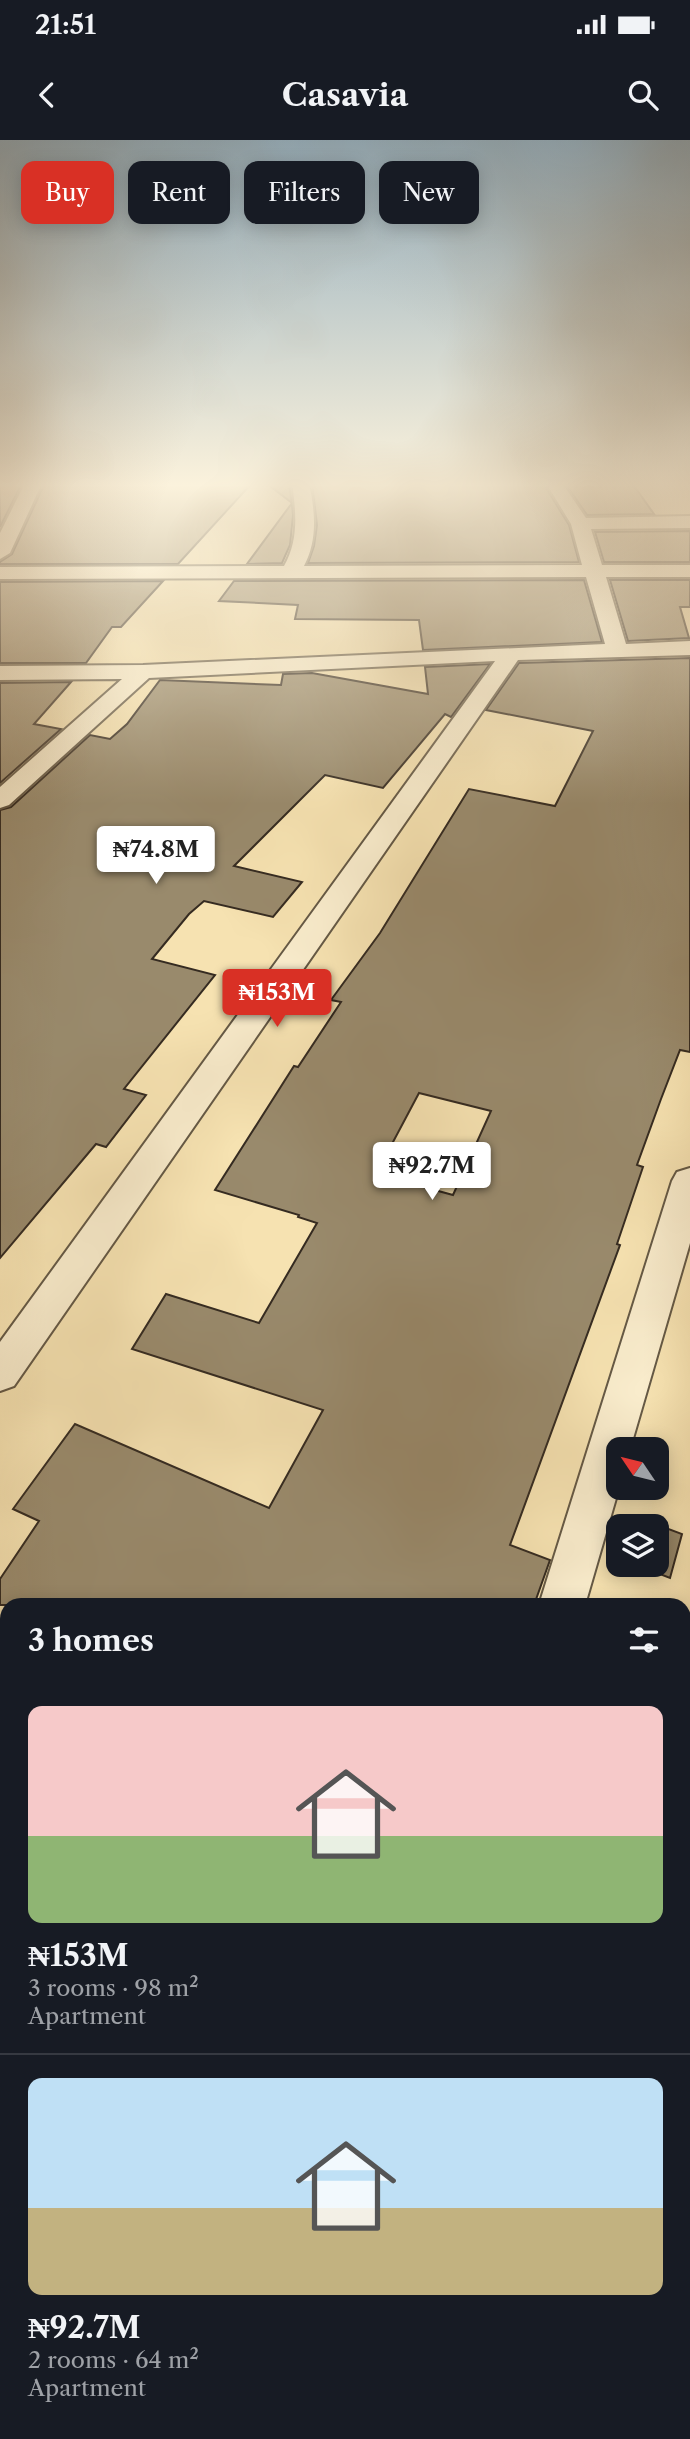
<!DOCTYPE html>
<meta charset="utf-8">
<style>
body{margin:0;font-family:"Libre Caslon Text",serif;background:#20242c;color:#f1f3f6;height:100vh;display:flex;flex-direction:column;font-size:26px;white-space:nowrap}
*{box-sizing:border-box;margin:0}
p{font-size:23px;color:#9ea1a6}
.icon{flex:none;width:38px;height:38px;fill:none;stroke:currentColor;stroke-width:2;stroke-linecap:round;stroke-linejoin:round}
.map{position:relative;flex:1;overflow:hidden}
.side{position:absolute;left:0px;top:1458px;width:691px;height:842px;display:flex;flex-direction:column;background:#171b24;border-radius:21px 21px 0 0;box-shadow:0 4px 18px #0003}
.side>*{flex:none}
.guide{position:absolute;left:21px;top:21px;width:649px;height:63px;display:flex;gap:14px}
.needle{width:46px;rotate:305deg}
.buttons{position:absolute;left:606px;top:1297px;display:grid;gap:14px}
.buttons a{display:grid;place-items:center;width:63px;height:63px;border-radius:14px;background:#171b24;box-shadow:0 4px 18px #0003;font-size:35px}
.price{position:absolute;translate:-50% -60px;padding:0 16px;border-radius:7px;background:#fff;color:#222;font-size:23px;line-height:46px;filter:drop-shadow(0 2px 4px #0008)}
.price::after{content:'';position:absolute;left:50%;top:42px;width:21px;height:16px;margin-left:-10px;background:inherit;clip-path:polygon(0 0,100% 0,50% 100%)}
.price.current{background:#d93025;color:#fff}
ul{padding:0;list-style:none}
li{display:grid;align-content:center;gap:14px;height:371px;padding:0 28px}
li+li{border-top:2px solid #363941}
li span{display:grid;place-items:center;height:217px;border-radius:14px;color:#555}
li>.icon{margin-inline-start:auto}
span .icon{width:126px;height:126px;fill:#fffc;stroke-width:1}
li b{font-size:30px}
h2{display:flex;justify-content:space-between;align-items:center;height:84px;padding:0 28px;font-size:30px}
.chip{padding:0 24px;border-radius:14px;background:#171b24;box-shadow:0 4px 18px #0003;font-size:24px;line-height:63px}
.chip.current{background:#d93025;color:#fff}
.status{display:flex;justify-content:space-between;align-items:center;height:49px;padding:0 35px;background:#171b24;direction:ltr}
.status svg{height:19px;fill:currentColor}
header{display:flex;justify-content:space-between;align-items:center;height:91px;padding:0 28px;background:#171b24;font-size:32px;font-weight:700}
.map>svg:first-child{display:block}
.building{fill:#998a6c;stroke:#352b21;stroke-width:2;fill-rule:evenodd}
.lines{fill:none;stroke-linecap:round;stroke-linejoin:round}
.street-casing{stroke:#655945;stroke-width:4}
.street{fill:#f9eccc;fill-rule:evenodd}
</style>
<div class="status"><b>21:51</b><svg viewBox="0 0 49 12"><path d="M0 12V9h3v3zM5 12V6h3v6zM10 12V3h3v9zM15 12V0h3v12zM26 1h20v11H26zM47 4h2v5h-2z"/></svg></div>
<header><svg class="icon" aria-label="back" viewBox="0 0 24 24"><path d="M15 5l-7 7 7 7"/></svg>Casavia<svg class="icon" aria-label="search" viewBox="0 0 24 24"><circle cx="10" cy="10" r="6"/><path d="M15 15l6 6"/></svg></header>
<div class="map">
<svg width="690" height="2299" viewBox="0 0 690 2299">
<rect width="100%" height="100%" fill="#f6e2b1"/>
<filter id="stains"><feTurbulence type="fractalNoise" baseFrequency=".00286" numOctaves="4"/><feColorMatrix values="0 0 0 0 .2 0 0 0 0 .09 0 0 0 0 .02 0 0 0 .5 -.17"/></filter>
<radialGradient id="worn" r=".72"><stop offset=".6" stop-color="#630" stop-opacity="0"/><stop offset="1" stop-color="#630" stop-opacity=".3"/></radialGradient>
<!-- building -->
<g class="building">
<polygon points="51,343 252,343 178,424 0,424 0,422 12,414 44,345"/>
<polygon points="266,343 290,343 289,343 292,365 293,375 290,405 282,423 247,424 292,363"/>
<polygon points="312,343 543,343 569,385 579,422 308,423 314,406 317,385"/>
<polygon points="565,343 632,343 654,374 587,375"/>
<polygon points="0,345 21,345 0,387"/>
<polygon points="690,391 690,422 604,422 595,392"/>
<polygon points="584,440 602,502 423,510 419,480 295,479 298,465 219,461 234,441"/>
<polygon points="610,440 690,440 690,467 680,467 689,498 628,501"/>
<polygon points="163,441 121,487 112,487 86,523 0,523 0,442"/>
<path d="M690,518V912L680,910L661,959L637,1025L643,1027L617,1104L620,1105L510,1405L550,1420L534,1465H0V1439L39,1381L13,1369L75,1284L269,1368L323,1270L132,1209L166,1154L259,1183L317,1083L298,1077L299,1075L215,1050L294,926L298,927L341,862L331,860L380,793L469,649L555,666L593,591L486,570L519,523ZM419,953L491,971L453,1055L376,1034Z"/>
<polygon points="490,524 451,577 445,574 383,648 325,635 234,726 302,742 273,777 204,761 189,774 152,819 215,835 124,949 146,955 106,1007 96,1004 0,1118 0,670 11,667 90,595 110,599 127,584 160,540 281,545 283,534 312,533 428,554 425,527"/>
<polygon points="71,542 34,584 61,589 0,643 0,543"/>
<polygon points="639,1378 682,1394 670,1438 634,1424 656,1424 656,1386 637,1386"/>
</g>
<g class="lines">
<defs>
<g id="street">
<polygon points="25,343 42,343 10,413 0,419 0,393"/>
<path d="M292,343H309C315,371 318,400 304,426L582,425L571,384L546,343H562L586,378L690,376V388L591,389L602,425H690V437H606L626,504L690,501V515L518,520L14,1246L0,1251V1202L495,521L149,538L9,665L0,668V647L122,539L0,540V526L143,525L605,504L586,437L0,439V427L284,426C299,400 296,372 292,343Z"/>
<polygon points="690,1028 690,1103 630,1309 618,1309 619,1348 585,1465 539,1465 672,1041 677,1032"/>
<polygon points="0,1755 7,1758 7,1814 0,1811"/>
<polygon points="684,2088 690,2090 690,2154 684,2152"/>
<polygon points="283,2292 351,2292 349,2299 281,2299"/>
</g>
</defs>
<!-- street casing -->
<use href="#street" class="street-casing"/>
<!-- street -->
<use href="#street" class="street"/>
</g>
<!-- sky -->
<linearGradient id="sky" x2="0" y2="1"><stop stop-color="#93aebe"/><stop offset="0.52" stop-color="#fbf2dc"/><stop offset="1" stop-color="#fbf2dc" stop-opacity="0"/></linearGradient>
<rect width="690" height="664" fill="url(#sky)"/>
<rect width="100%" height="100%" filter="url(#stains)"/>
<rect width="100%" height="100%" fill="url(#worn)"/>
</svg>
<div class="buttons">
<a><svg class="needle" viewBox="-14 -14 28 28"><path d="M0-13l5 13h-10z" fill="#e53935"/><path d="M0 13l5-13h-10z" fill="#9ea1a6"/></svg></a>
<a><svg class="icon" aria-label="layers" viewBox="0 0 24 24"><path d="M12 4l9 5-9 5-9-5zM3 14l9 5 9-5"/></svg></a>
</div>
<b class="price" style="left:156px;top:746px">₦74.8M</b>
<b class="price current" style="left:277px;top:889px">₦153M</b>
<b class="price" style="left:432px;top:1062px">₦92.7M</b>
<div class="guide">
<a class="chip current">Buy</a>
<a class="chip">Rent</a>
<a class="chip">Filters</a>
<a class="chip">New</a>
</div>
<section class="side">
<h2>3 homes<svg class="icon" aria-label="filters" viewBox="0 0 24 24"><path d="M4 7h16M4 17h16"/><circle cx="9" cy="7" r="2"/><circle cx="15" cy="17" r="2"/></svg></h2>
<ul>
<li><span style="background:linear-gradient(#f6c9c9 60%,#8fb573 0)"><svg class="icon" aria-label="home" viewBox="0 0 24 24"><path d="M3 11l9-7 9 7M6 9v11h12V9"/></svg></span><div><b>₦153M</b><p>3 rooms · 98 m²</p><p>Apartment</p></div></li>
<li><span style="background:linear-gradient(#bfe0f5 60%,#c2b280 0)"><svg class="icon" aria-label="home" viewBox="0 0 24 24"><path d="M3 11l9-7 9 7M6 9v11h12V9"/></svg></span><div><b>₦92.7M</b><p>2 rooms · 64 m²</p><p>Apartment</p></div></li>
</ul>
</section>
</div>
